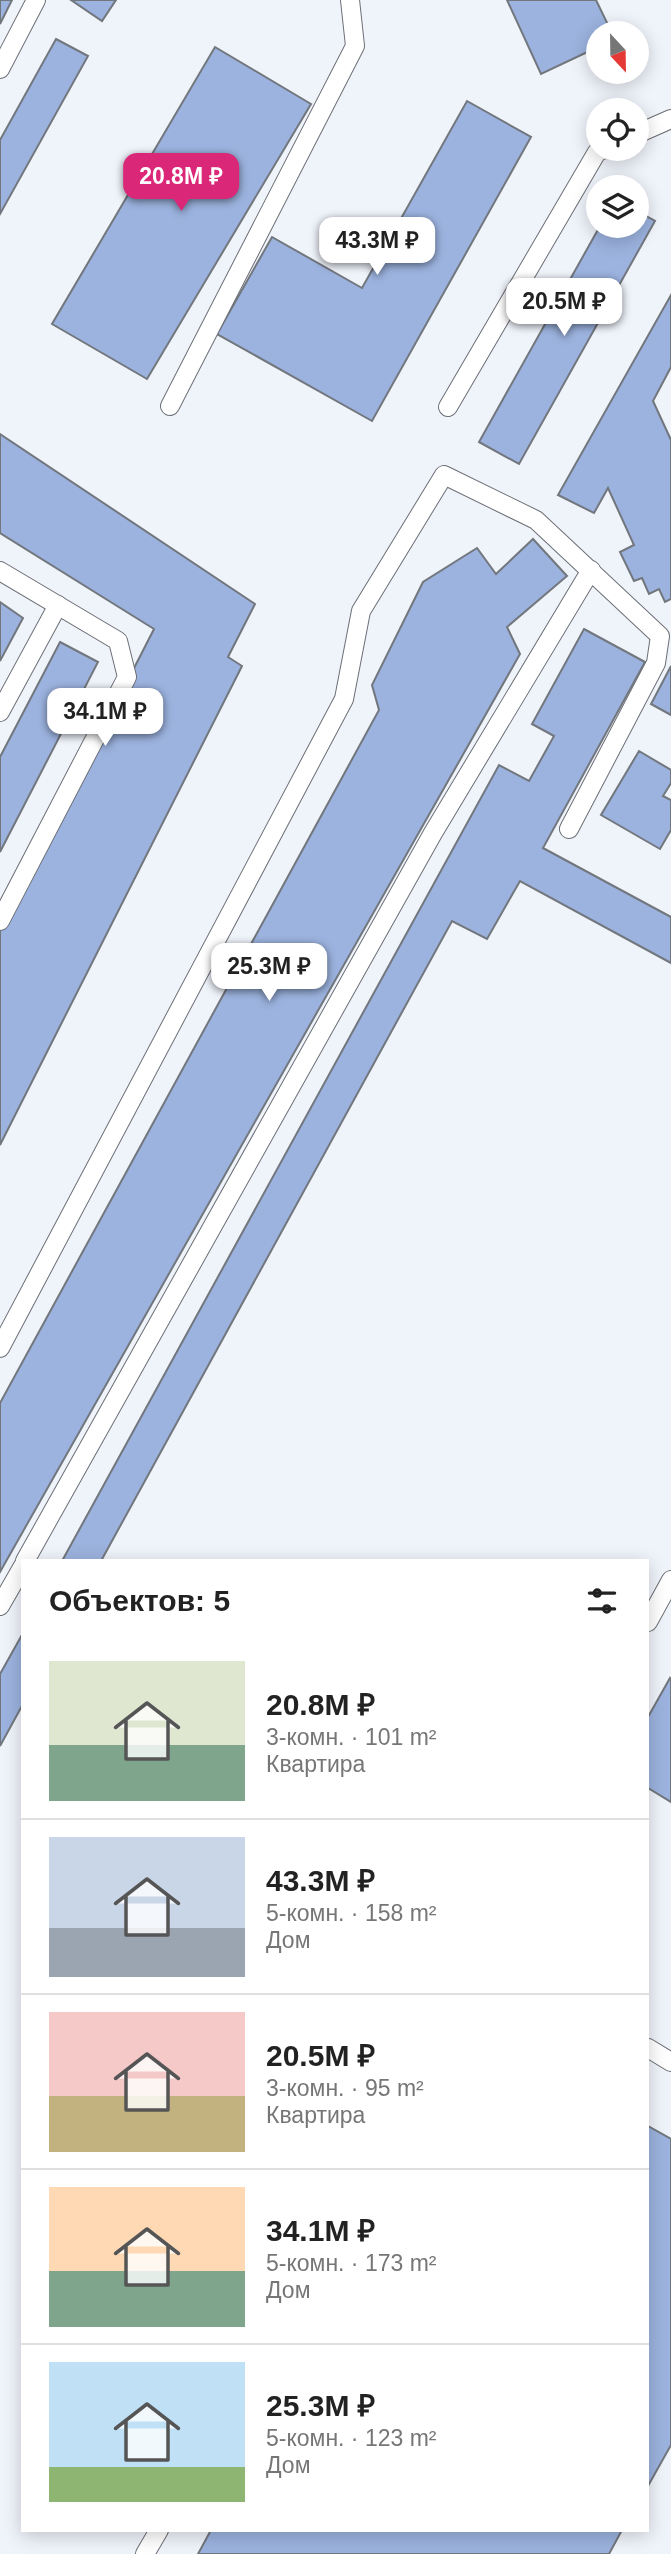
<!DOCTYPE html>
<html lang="ru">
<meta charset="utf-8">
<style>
body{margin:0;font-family:Helvetica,sans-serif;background:#f6f6f6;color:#222;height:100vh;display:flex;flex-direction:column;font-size:26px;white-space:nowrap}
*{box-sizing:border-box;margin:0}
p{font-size:23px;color:#767676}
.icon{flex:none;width:38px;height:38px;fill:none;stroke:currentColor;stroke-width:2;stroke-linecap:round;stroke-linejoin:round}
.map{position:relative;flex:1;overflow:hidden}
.side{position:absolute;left:21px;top:1559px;width:628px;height:973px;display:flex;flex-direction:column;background:#fff;border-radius:0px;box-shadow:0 4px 18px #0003}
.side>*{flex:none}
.needle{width:46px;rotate:158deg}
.tools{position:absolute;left:586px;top:21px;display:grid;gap:14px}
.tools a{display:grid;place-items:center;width:63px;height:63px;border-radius:50%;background:#fff;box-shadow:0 4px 18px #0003;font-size:35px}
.price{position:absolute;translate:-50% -60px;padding:0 16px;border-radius:14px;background:#fff;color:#222;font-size:23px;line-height:46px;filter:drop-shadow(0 2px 4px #0008)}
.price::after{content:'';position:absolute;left:50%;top:42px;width:21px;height:16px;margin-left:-10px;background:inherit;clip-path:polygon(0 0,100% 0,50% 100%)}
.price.selected{background:#db2777;color:#fff}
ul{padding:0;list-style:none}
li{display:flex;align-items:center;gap:21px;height:175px;padding:0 28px}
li+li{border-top:2px solid #e0e0e0}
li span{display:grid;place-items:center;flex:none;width:196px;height:140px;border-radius:0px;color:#555}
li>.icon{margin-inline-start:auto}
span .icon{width:84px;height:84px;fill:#fffc;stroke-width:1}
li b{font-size:30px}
h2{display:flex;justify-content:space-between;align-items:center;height:84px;padding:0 28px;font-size:30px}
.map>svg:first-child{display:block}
.building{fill:#9cb3df;stroke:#72767d;stroke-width:2}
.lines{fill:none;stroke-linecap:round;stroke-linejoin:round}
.lane-casing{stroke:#6c6f76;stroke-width:20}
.lane{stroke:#fff;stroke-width:18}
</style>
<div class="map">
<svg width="671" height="2554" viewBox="0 0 671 2554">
<rect width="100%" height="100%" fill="#eff3fa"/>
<!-- building -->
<g class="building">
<polygon points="0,0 12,0 0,24"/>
<polygon points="71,0 116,0 102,21"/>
<polygon points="507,0 596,0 612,33 598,33 598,47 541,74"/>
<polygon points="56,39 88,56 0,214 0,140"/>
<polygon points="215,47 311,104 147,379 52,324"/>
<polygon points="467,101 531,137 372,421 217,334 272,237 362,288"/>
<polygon points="637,211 655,221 519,464 479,442 600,226 637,226"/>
<polygon points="671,295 671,367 653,401 671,440 671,599 665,602 659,589 649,594 642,578 634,581 620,552 634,545 608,488 594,513 558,495"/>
<polygon points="0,434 255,604 228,657 242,666 0,1145 0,930 154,629 0,533"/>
<polygon points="533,539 567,576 507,627 520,654 0,1572 0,1403 379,710 372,685 423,582 477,548 496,574"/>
<polygon points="0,602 23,618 0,661"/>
<polygon points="584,629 645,662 543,848 671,917 671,963 520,881 487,939 452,921 101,1561 62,1561 499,765 529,781 554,736 532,724"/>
<polygon points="60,642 98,662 0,852 0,757"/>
<polygon points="671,666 671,715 651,704"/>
<polygon points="639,751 671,770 671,783 663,796 671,800 671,830 660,849 601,815"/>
<polygon points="23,1633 23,1704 0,1746 0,1674"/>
<polygon points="670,1678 671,1679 671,1802 648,1788 648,1717"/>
<polygon points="648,2126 671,2139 671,2445 648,2486"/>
<polygon points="211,2530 622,2530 609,2554 198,2554"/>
</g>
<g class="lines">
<defs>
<g id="lane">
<polyline points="0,69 36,0"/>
<polyline points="637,134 671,119"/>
<polyline points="170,406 355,46 350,0"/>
<polyline points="448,407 597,152 605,149"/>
<polyline points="0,571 118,641 127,677 0,921"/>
<polyline points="0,712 58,605"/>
<polyline points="0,1348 344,699 361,611 444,475 536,520 660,636 656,663 569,829"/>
<polyline points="25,1561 433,833 591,570"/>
<polyline points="0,1606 23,1566"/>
<polyline points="648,1622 671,1580"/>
<polyline points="648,2048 671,2062"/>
<polyline points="145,2554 159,2530"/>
</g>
</defs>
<!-- lane casing -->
<use href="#lane" class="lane-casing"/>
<!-- lane -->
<use href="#lane" class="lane"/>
</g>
</svg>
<div class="tools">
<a><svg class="needle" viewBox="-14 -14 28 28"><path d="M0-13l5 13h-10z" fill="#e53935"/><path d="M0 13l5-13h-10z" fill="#767676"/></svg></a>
<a><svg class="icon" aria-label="locate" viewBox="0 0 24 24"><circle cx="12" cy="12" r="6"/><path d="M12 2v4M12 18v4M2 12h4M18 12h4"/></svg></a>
<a><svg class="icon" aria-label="layers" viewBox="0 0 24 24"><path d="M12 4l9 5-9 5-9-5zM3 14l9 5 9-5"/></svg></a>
</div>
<b class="price selected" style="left:181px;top:213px">20.8M ₽</b>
<b class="price" style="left:377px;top:277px">43.3M ₽</b>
<b class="price" style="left:564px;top:338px">20.5M ₽</b>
<b class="price" style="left:105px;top:748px">34.1M ₽</b>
<b class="price" style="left:269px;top:1003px">25.3M ₽</b>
<section class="side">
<h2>Объектов: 5<svg class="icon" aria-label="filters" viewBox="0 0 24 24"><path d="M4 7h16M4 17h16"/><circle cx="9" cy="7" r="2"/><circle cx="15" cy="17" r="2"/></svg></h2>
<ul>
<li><span style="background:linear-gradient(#dfe7d0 60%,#7fa58c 0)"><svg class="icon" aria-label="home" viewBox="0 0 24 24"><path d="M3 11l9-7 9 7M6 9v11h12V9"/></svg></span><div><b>20.8M ₽</b><p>3-комн. · 101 m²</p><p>Квартира</p></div></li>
<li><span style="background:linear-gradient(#c9d6e8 65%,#9aa5b1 0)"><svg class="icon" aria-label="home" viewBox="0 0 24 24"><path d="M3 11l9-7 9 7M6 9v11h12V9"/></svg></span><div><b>43.3M ₽</b><p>5-комн. · 158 m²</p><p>Дом</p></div></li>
<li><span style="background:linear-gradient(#f6c9c9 60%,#c2b280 0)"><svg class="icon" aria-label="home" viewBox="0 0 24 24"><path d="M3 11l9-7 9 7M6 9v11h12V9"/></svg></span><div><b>20.5M ₽</b><p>3-комн. · 95 m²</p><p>Квартира</p></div></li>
<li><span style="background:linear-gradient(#ffd9b3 60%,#7fa58c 0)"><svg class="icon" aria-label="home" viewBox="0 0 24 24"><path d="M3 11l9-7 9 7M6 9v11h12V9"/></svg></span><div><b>34.1M ₽</b><p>5-комн. · 173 m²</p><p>Дом</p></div></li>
<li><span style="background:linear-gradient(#bfe0f5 75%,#8fb573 0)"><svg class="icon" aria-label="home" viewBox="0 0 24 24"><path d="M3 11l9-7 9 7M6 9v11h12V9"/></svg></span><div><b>25.3M ₽</b><p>5-комн. · 123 m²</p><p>Дом</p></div></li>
</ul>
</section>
</div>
